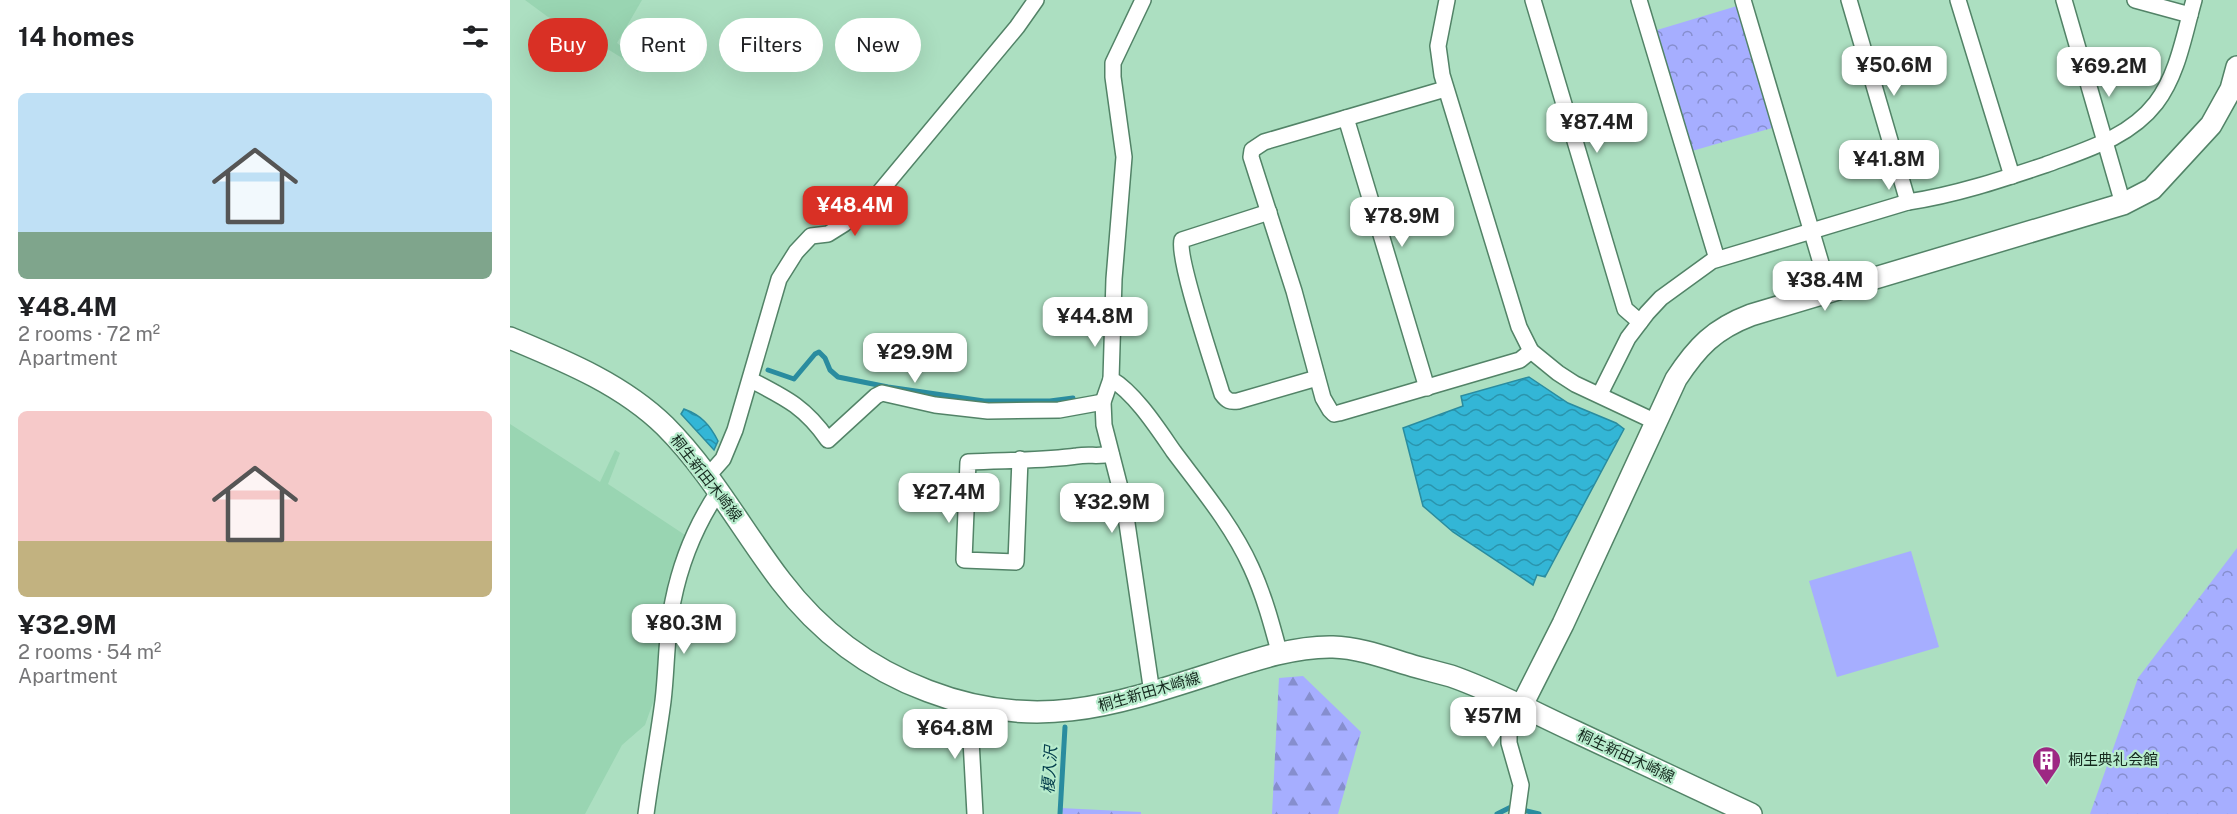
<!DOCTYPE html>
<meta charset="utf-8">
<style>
body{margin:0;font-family:"Public Sans","Noto Sans JP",sans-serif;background:#f2f2f2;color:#202124;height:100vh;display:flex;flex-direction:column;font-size:22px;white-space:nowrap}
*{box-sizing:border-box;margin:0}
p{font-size:20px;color:#757577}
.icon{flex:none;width:33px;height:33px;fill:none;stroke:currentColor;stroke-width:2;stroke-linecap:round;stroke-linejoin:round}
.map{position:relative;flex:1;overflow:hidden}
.side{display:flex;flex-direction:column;background:#fff;width:510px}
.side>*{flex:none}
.top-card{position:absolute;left:18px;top:18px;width:570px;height:54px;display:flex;gap:12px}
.price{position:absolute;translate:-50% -51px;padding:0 14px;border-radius:12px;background:#fff;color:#222;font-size:20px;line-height:39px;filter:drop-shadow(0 2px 3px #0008)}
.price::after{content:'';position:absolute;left:50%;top:36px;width:18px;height:14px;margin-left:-9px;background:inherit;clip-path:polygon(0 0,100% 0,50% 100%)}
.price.selected{background:#d93025;color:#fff}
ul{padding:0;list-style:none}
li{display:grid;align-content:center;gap:12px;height:318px;padding:0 18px}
li span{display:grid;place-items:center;height:186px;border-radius:9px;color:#555}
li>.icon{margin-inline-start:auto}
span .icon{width:108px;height:108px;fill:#fffc;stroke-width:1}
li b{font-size:26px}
h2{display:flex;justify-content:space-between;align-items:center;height:72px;padding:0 18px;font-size:26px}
.tag{padding:0 21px;border-radius:27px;background:#fff;box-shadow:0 6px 24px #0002;font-size:21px;line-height:54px}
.tag.selected{background:#d93025;color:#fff}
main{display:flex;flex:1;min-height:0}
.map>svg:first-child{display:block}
.built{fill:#99d5b2}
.forest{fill:url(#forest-firs)}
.park{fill:url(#park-crowns)}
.pitch{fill:#a6aeff}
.water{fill:url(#water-waves);stroke:#2a8c9f;stroke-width:1.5}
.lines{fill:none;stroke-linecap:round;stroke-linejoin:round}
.stream{stroke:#2a8c9f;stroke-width:5}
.street-casing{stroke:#528367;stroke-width:18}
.secondary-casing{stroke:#528367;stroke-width:24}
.street{stroke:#fff;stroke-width:15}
.secondary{stroke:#fff;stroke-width:21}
.labels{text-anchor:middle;stroke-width:4.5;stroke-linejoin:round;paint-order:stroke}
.street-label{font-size:15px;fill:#15291e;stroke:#b8eccd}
.poi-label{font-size:15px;fill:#15291e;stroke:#b8eccd;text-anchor:start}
.water-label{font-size:16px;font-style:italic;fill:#043e4c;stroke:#b8eccd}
</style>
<main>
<section class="side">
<h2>14 homes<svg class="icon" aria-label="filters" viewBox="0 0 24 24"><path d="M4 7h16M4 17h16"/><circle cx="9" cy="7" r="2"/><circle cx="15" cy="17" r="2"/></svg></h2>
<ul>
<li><span style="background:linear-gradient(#bfe0f5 75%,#7fa58c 0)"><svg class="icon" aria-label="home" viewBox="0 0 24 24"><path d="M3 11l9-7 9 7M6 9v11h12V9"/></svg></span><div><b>¥48.4M</b><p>2 rooms · 72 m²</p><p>Apartment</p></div></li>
<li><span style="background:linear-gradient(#f6c9c9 70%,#c2b280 0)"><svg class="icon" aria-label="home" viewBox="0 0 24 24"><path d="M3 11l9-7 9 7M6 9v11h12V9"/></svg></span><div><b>¥32.9M</b><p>2 rooms · 54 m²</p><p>Apartment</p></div></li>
</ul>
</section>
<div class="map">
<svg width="1727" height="814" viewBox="0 0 1727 814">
<defs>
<pattern id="forest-firs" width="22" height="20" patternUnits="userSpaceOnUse" patternTransform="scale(1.5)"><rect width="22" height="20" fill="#a6aeff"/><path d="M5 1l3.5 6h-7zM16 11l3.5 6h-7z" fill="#868ece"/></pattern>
<pattern id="park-crowns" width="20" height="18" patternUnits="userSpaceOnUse" patternTransform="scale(1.5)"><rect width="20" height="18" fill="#a6aeff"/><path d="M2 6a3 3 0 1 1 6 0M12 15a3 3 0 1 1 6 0" fill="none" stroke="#868ece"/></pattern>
<pattern id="water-waves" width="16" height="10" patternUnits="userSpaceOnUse" patternTransform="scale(1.5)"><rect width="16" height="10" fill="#33b6d6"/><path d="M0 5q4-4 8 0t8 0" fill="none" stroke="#2a94ad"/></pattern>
</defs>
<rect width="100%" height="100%" fill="#acdfc1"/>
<!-- built -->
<g class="built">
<polygon points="15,0 132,0 107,43 133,63 128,72 112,58 54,22 38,17"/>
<polygon points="0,424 90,482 105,450 110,453 98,484 175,535 158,580 145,697 135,725 112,745 75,814 0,814"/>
</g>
<!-- forest -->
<g class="forest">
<polygon points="793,676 851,732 828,814 762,814 769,678"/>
<polygon points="551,808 631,812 631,814 553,814"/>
</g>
<!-- park -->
<g class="park">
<polygon points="1227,6 1262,128 1182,151 1147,30"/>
<polygon points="1727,548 1727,814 1580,814 1628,678"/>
</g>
<!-- pitch -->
<polygon class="pitch" points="1401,551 1429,647 1327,677 1299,581"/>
<!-- water -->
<g class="water">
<polygon points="1019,377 1058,403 1106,423 1114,429 1035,577 1027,575 1023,585 943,532 913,506 893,428 953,406 951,396"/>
<path d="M174,409C191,415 200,425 208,441L204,450L171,414Z"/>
</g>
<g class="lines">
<!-- stream -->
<g class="stream">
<polyline points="258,370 284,379 305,354 309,352 315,358 320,370 328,377 378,387 474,401 540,401 563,398"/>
<polyline points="550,814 555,727"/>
<polyline points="987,814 1001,807 1029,814"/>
</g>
<defs>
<g id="street">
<path d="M633,0L603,63V77L614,157L604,279L601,379C625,393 648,429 664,452C691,488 722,525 741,567C754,595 762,625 770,655"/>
<polyline points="937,0 928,46 932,75 1009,327 1021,351 1048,373 1065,384 1146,422"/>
<polyline points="1023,0 1115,309 1130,322"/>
<polyline points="1129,0 1207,259"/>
<polyline points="1233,0 1319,290"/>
<polyline points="1339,0 1398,202"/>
<polyline points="1448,0 1502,176"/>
<polyline points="1554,0 1613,204"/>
<polyline points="1625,0 1680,15"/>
<polyline points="935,89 754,142 742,150 741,157 784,291 813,398 820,410 824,414 829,413 1010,360 1021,351"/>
<polyline points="836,118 917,388"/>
<path d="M759,212L672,240C666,256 705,370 712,394C717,401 720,402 728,401L807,378"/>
<polyline points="601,379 593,402 594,425 614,503 642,693"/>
<path d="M241,380C276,398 295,407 318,440L366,396L372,393L425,405L478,411L549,410L593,402"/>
<path d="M1090,394L1118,338L1137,313L1151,298L1202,261L1398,202C1445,195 1490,180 1535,165C1575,150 1619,138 1646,103C1668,74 1674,35 1684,0"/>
<path d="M510,459L506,562L454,560L458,462C495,460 532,461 567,456C579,454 589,457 601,454"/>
<polyline points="197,477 213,459 225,430 269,279 286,252 301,236 318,234 334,224 368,194 507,27 526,0"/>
<polyline points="460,705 458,720 461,740 465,814"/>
<path d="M136,814C141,776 148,739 153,701C157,668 156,634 163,601C171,561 186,525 208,492"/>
<polyline points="1007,814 1011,785 999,743 999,735 1011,707"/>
</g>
<g id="secondary">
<path d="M0,338C55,361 112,384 155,426C201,472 232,530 271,581C309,631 359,669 418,691C524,732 602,706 704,673C741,661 784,646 823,647C852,648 879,659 907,667C918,670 930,673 941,676C984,691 1025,713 1066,732C1124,759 1183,787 1241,814"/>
<path d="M1011,707L1053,624L1166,379C1187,347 1204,329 1241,315L1613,204L1642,189L1701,125L1721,89L1727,67"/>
</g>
</defs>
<!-- street casing -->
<use href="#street" class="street-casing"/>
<!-- secondary casing -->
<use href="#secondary" class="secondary-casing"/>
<!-- street -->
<use href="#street" class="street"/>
<!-- secondary -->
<use href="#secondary" class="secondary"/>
</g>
<!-- icons -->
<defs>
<symbol id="building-pin" viewBox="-11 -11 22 30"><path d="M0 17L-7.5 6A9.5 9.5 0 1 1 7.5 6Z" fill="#9d2883" stroke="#b8eccd"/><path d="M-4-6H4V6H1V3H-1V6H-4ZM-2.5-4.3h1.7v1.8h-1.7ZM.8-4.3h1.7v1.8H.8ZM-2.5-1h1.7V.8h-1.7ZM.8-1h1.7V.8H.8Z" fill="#fff"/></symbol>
</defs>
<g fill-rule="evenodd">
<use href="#building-pin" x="1520" y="744" width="33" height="45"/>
</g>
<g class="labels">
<!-- street labels -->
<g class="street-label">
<text transform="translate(196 478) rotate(52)" y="5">桐生新田木崎線</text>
<text transform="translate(639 692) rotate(-16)" y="5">桐生新田木崎線</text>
<text transform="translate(1116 756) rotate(25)" y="5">桐生新田木崎線</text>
</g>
<!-- poi labels -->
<g class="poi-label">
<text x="1558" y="765">桐生典礼会館</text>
</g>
<!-- water labels -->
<g class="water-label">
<text transform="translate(539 770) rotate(-86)" y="6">榎入沢</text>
</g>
</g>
</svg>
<b class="price" style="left:1384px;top:97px">¥50.6M</b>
<b class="price" style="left:1599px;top:98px">¥69.2M</b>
<b class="price" style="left:1087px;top:154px">¥87.4M</b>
<b class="price" style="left:1379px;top:191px">¥41.8M</b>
<b class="price selected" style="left:345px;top:237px">¥48.4M</b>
<b class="price" style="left:892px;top:248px">¥78.9M</b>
<b class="price" style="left:1315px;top:312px">¥38.4M</b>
<b class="price" style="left:585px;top:348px">¥44.8M</b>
<b class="price" style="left:405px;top:384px">¥29.9M</b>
<b class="price" style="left:439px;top:524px">¥27.4M</b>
<b class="price" style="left:602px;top:534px">¥32.9M</b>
<b class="price" style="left:174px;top:655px">¥80.3M</b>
<b class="price" style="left:983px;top:748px">¥57M</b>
<b class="price" style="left:445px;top:760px">¥64.8M</b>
<div class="top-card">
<a class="tag selected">Buy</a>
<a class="tag">Rent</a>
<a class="tag">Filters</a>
<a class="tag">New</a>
</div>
</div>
</main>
